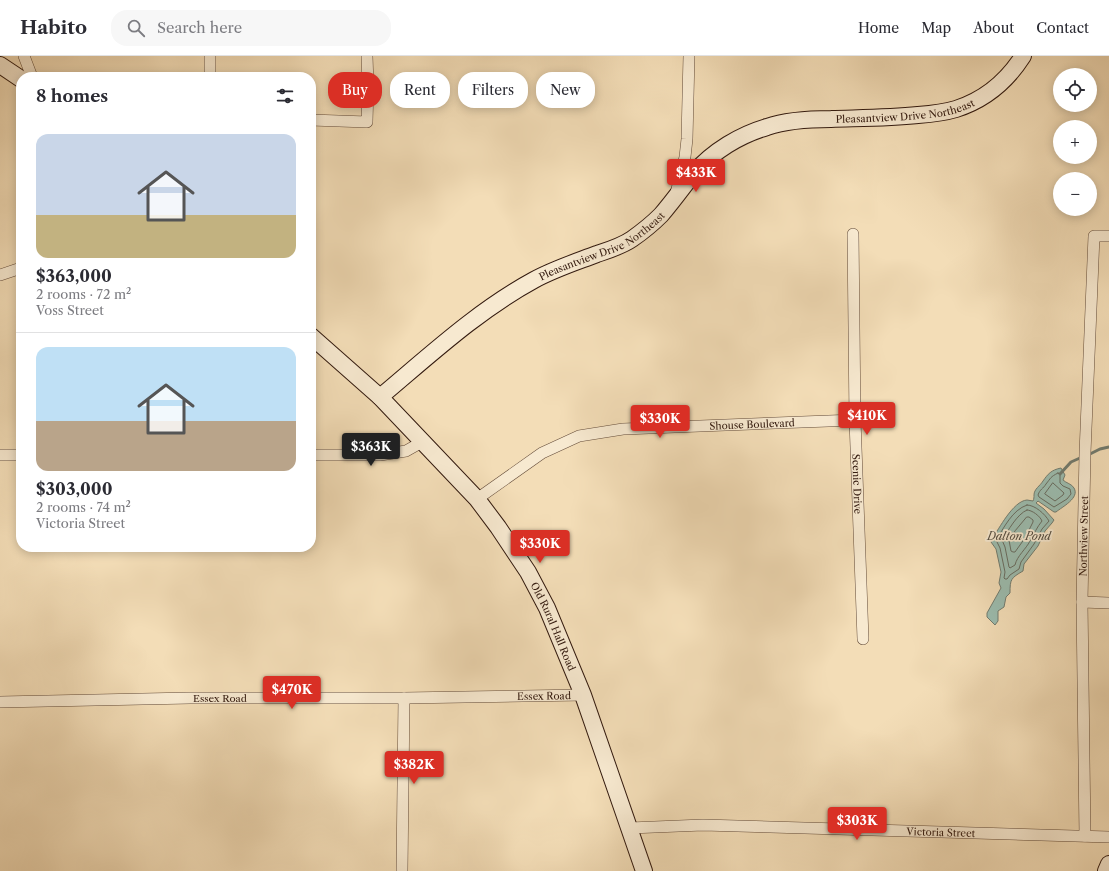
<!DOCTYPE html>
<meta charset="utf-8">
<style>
body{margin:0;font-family:"Libre Caslon Text",serif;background:#f7f7f7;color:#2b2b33;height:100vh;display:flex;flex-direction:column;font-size:15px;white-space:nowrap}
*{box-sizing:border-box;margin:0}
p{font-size:13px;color:#7c7c81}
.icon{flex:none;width:22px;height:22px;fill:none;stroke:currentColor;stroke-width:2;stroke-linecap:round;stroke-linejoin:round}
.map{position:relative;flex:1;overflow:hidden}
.sheet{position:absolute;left:16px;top:16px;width:300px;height:480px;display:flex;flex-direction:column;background:#fff;border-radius:16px;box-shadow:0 2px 10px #0003}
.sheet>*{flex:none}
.hud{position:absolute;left:328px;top:16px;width:380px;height:36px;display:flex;gap:8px}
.fabs{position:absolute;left:1053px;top:12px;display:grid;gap:8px}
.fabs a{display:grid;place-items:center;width:44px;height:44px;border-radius:50%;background:#fff;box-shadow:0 2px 10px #0003;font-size:20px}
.price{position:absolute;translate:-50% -34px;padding:0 9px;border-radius:4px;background:#d93025;color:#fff;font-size:13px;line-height:26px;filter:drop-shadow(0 1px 2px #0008)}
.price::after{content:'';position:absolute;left:50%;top:24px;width:12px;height:9px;margin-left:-6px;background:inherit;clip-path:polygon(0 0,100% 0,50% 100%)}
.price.current{background:#222;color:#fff}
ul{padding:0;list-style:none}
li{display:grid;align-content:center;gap:8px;height:212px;padding:0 20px}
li+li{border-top:1px solid #e1e1e2}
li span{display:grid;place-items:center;height:124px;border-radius:12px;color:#555}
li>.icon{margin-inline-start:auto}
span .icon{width:72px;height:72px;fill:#fffc;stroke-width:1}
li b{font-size:17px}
h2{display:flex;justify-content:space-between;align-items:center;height:48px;padding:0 20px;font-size:17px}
.chip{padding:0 14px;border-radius:16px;background:#fff;box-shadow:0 2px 10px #0003;font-size:14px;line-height:36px}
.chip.current{background:#d93025;color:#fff}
header{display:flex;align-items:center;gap:24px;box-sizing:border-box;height:56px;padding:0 20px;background:#fff;border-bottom:1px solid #e1e1e2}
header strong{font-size:19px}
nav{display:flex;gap:22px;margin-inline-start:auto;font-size:14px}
.search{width:280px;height:36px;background:#f7f7f7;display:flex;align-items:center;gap:10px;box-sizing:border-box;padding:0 14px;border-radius:16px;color:#7c7c81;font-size:15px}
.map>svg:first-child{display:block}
.water{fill:#9bbcaf;stroke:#717b6f}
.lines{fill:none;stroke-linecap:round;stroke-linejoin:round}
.shore{stroke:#676b5f;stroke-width:1}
.stream{stroke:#717b6f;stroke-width:3}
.street-casing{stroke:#634b39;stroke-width:12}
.secondary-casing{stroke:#331a0f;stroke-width:18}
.street{stroke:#f7e9d0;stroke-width:11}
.secondary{stroke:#f7e9d0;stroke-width:16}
.labels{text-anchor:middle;stroke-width:3.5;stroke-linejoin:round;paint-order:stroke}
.street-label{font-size:10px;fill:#331a0f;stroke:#f7e9d0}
.water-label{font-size:11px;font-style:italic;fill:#524b3f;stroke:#f7e9d0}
</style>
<header>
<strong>Habito</strong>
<div class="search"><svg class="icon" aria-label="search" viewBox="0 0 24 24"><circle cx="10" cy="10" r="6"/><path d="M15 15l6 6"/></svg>Search here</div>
<nav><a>Home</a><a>Map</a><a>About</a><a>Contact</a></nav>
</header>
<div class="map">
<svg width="1109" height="815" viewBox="0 0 1109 815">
<rect width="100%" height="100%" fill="#f3ddb7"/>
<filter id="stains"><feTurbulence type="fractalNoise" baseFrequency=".005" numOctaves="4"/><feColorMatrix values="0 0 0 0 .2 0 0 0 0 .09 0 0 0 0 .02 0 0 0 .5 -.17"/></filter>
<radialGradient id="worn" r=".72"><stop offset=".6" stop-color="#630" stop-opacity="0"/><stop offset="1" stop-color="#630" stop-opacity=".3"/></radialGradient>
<!-- water -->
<path class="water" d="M1061,412L1065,419L1063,424C1066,427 1072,428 1074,432C1080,442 1062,451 1056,456H1054L1038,445L1036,447L1044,453L1054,464L1052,467L1045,475L1038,490L1024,508L1023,515C1011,522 1010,523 1010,537L1006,541L1004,551L998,555V565L995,569L987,561V557L1001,532L999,527L1001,516L996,493L991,486L992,483C999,473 1013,445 1027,444C1029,444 1031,445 1033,445C1034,443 1034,441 1034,439C1034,433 1040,430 1043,425C1048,418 1051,414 1061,412Z"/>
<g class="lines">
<!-- shore -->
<g class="shore">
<path d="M1058,417L1060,419V427L1063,430L1070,433L1071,438L1067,443L1054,451L1039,441L1038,439C1040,433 1043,433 1046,428C1051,422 1050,421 1058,417Z"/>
<polygon points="1053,427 1064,437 1063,439 1055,445 1045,438"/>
<path d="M1027,449C1035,449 1045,458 1049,465L1042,473L1034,488L1021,506L1019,513L1010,519L1007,523H1005L1004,522L1005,516L1000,492L996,484C1004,472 1012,454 1027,449Z"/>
<path d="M1027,454C1032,454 1040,460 1042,465C1037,471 1034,478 1030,485C1026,493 1017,500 1015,509L1010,512L1009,511L1005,491L1002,484C1008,475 1017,458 1027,454Z"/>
<polygon points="1027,461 1029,461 1033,464 1033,466 1025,482 1015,496 1013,496 1011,495 1009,484 1015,475"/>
</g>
<!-- stream -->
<g class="stream">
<polyline points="1090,398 1100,393 1109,391"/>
<polyline points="1060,418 1071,406 1080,402"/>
</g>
<defs>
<g id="street">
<polyline points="24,0 32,21"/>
<polyline points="210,0 210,21"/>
<polyline points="311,64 367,66 368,29 367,0"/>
<polyline points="676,137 685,101 687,83 689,0"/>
<path id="s1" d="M853,178L855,364L863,583"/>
<polyline points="0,219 21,212"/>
<polyline points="0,399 21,399"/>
<polyline points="311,399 380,399 406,395 422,386"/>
<path id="s2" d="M477,443L542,397L579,380L623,373L855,364"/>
<polyline points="1082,546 1109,547"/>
<path id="s3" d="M0,646L190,642H404L583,639"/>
<path id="s4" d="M630,772L703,769L1109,781"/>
<path id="s5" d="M1085,780L1082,546L1085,397L1094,180H1109"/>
<polyline points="402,815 404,642"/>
</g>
<g id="secondary">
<polyline points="0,9 21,23"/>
<path id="s6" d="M311,280L380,341L477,443L498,471L528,516L547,552L583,639L644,815"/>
<path id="s7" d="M380,341C429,300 477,255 534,224C554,213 576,206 597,198C609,194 622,190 632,183C642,176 652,168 661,159C673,145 683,131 694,117C713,95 740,79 767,71C787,64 810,63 831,63C860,62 889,62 918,59C931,58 943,57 956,53C984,44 1007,25 1023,0"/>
<polyline points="1106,815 1109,808"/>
</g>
</defs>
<!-- street casing -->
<use href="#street" class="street-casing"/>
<!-- secondary casing -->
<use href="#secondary" class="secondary-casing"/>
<!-- street -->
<use href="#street" class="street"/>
<!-- secondary -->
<use href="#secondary" class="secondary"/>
</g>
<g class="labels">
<!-- street labels -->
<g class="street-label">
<text dy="4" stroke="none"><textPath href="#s7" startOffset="618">Pleasantview Drive Northeast</textPath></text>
<text dy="4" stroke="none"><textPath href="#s7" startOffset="270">Pleasantview Drive Northeast</textPath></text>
<text dy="4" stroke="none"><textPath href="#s2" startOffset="294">Shouse Boulevard</textPath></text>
<text dy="4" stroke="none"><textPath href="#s1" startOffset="250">Scenic Drive</textPath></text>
<text dy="4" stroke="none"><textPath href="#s5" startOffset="300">Northview Street</textPath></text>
<text dy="4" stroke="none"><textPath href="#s6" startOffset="382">Old Rural Hall Road</textPath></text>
<text dy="4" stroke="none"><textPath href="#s3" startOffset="544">Essex Road</textPath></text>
<text dy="4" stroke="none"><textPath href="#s3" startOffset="220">Essex Road</textPath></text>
<text dy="4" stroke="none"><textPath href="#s4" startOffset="311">Victoria Street</textPath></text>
</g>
<!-- water labels -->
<g class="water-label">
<text x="1019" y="484">Dalton Pond</text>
</g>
</g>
<rect width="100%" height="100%" filter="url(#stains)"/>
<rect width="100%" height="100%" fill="url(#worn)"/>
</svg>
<div class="fabs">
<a><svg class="icon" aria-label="locate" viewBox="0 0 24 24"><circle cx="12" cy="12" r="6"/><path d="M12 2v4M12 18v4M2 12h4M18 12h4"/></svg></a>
<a>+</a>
<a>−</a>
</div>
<b class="price" style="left:696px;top:137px">$433K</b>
<b class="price" style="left:867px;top:380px">$410K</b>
<b class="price" style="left:660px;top:383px">$330K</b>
<b class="price current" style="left:371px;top:411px">$363K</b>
<b class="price" style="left:540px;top:508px">$330K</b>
<b class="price" style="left:292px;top:654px">$470K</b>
<b class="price" style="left:414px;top:729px">$382K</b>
<b class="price" style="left:857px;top:785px">$303K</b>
<div class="hud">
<a class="chip current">Buy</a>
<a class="chip">Rent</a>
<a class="chip">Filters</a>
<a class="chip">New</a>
</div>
<section class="sheet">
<h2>8 homes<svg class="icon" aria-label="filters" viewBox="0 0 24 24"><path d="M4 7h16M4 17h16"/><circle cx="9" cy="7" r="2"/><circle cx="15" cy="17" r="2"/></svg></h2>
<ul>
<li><span style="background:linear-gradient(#c9d6e8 65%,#c2b280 0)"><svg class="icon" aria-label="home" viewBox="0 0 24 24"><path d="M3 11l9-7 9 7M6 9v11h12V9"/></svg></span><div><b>$363,000</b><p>2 rooms · 72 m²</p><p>Voss Street</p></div></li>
<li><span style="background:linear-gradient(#bfe0f5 60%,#b9a48a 0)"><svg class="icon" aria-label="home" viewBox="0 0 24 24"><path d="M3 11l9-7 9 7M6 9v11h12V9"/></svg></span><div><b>$303,000</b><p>2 rooms · 74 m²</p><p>Victoria Street</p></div></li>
</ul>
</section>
</div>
